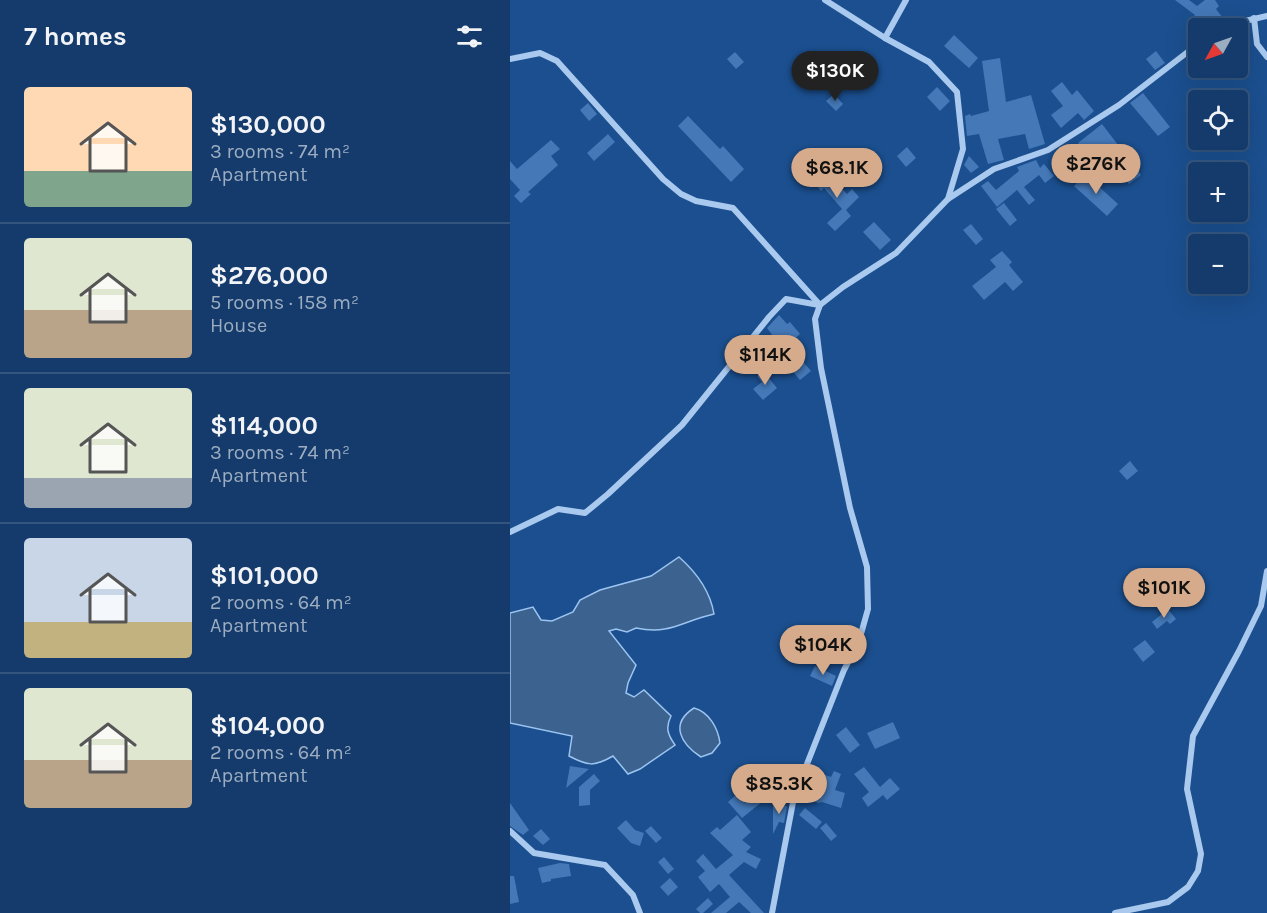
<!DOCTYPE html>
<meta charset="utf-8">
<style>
body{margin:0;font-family:Karla,sans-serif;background:#214673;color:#f1f3f6;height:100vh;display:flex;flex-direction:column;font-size:22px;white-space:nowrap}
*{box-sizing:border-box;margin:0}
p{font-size:20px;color:#9dadc1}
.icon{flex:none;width:33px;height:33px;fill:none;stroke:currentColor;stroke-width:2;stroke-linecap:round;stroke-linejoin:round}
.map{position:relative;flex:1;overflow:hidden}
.drawer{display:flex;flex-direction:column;background:#143b6b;width:510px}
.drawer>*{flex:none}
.needle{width:39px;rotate:230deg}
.buttons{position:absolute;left:678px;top:18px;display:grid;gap:12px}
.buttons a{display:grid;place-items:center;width:60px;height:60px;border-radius:6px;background:#143b6b;box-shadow:0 6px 24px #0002,0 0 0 2px #33557e;font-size:30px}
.price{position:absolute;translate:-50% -51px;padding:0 14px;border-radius:21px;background:#d6ab8b;color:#111;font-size:20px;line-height:39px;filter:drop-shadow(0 2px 3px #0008)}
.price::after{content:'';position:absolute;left:50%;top:36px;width:18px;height:14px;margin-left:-9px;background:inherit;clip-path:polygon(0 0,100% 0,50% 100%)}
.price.active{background:#222;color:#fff}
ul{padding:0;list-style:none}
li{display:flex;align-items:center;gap:18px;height:150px;padding:0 24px}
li+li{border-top:2px solid #33557e}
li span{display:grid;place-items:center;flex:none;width:168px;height:120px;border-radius:6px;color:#555}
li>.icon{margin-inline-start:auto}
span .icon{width:72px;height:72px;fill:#fffc;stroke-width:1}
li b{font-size:26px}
h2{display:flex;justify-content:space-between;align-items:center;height:72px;padding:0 24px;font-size:26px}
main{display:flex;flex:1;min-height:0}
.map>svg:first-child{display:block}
.water{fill:#3c6290;stroke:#9cc4f0;stroke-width:1.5}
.building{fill:#4478b7}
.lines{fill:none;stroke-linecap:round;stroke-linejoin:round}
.minor{stroke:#a9c9ee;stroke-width:6}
</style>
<main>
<section class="drawer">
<h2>7 homes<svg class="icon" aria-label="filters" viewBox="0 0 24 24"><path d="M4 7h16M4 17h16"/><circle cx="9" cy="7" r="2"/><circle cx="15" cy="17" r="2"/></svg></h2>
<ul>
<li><span style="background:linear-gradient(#ffd9b3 70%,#7fa58c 0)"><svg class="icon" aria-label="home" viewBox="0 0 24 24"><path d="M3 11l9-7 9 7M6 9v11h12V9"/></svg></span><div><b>$130,000</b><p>3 rooms · 74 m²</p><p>Apartment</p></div></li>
<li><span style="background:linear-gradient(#dfe7d0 60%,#b9a48a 0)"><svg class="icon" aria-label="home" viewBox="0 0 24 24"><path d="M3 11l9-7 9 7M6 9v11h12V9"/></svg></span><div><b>$276,000</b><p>5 rooms · 158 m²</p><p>House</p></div></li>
<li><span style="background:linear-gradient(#dfe7d0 75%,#9aa5b1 0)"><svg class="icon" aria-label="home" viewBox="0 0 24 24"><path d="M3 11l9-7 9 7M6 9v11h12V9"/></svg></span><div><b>$114,000</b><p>3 rooms · 74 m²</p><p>Apartment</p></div></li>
<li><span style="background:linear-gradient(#c9d6e8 70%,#c2b280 0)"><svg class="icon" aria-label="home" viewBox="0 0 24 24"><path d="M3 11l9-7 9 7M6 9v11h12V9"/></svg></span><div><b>$101,000</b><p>2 rooms · 64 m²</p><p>Apartment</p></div></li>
<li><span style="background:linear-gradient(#dfe7d0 60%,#b9a48a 0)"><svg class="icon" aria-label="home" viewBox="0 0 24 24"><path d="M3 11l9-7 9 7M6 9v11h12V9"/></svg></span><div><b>$104,000</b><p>2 rooms · 64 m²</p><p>Apartment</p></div></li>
</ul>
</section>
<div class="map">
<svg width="757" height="913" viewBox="0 0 757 913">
<rect width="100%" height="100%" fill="#1b4f8f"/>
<!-- water -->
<g class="water">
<path d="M169,557C186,572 200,590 204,614C172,621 161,635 126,628L117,632L106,629L99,631L126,665L118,683L116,693L124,697L134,690L161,716C155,728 158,735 165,745L130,769L118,774L103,756C84,767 78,766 59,756L62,736L0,723V613L23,607L31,620L42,621L63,612L70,600L90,590L141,576Z"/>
<path d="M184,708C199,712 208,728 210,743L202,753L191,757C171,744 159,724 184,708Z"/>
</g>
<!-- building -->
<g class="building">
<polygon points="665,0 679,0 687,6 695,0 705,0 709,6 706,9 716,22 711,28 704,22 696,28 689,28 681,19 685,15"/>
<polygon points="444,35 468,58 459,68 434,46"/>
<polygon points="646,51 655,63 645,70 636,59"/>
<polygon points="225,52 234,62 226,69 217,59"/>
<polygon points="490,58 496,102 521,95 535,144 519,149 515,134 488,139 494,160 478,164 469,134 457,136 455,116 460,114 461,116 479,111 472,61"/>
<polygon points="552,82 562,95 567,90 584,111 574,120 568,113 551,128 541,115 553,106 541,91"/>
<polygon points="427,87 440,101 430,111 417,97"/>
<polygon points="633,93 660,127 648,136 620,103"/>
<polygon points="324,94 333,104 326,111 316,101"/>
<polygon points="78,103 87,114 79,121 70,110"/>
<polygon points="178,116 210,149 213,146 234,169 221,182 168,126"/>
<polygon points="592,124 631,175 619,184 593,147 580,158 568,143"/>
<polygon points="98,134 105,142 84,161 77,153"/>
<polygon points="41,140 50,149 41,156 48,165 18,192 21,194 11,203 4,196 10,190 0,179 0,161 7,169"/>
<polygon points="397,147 406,158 396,167 387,156"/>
<polygon points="459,156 469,167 461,173 454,165"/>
<polygon points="526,160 530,168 534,164 544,176 535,183 529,175 514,187 525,200 519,205 507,190 487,207 471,186 478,181 486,190 509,171 507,167"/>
<polygon points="315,171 337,194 342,189 349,197 336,210 341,216 325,231 317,223 332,209 314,188 311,191 303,181"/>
<polygon points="575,174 608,204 597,216 564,186"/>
<polygon points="494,203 507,220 500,226 486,209"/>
<polygon points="364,222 381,240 370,250 353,232"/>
<polygon points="461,224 473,239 466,245 453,230"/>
<polygon points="492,251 502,262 499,265 513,282 503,291 495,282 474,300 462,286 486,267 480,260"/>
<polygon points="269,315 277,324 280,322 290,334 281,342 292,354 289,357 301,371 290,380 271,357 276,353 257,328"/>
<polygon points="253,371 267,388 253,400 243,389 252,382 247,376"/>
<polygon points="620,461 628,471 617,480 609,471"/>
<polygon points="658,609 666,619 660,624 657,621 647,629 642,622"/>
<polygon points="635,640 645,652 633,662 623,649"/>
<polygon points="305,666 326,676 322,686 300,676"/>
<polygon points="383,722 390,738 365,749 357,733"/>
<polygon points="336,727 350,745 340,753 326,735"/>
<polygon points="60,766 79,769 56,788"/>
<polygon points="354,767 370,787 380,778 390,789 377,800 373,795 358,807 352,798 359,792 344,774"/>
<polygon points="303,771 321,777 324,771 331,774 325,790 335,793 331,808 312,802 308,803 291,794 297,779 299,780"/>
<polygon points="84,774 90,781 80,790 80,805 69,806 69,787"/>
<polygon points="257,784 264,792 232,818 218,802 227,794 235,803"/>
<polygon points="0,803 19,830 13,835 0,826"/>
<polygon points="263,805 277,806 274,823 269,822 263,834"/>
<polygon points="295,808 312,822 306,829 289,815"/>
<polygon points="227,815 241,832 232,840 241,847 236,852 251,859 246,869 234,862 219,875 254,913 241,913 229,902 216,913 201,913 220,897 209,884 200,892 188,877 195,871 186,861 193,854 206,869 223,855 200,833 207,827 210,830"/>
<polygon points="116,820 125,830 134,833 130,846 121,843 107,828"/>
<polygon points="316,823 327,836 321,841 310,828"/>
<polygon points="141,826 152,838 146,843 135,831"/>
<polygon points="31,829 40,839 33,845 23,836"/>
<polygon points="154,857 164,869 158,874 148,862"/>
<polygon points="50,863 59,864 61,876 41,879 41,881 32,883 28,868"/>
<polygon points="0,876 4,876 9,902 0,904"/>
<polygon points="160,878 168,887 158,896 150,887"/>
<polygon points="198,898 203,904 193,913 190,913 186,909"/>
</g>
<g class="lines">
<!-- minor -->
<g class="minor">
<polyline points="315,0 375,38 419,62 447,92 453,149 438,199"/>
<polyline points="744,18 747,44 757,57"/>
<polyline points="717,28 722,24 757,16"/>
<polyline points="375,38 396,0"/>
<polyline points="0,59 30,53 47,61 153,179 171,194 186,201 223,208 310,305"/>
<polyline points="0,532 48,509 75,513 98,494 172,425 259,317 276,299 309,305"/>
<polyline points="0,831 24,853 95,865 123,895 130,913"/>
<polyline points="262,913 284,797 334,670 349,641 358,609 357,567 340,508 311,368 305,319 310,305 333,287 386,253 438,199 484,169 538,150 609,105 688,44"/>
<polyline points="605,913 658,902 678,887 688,871 691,854 677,789 683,736 729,651 751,606 757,571"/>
</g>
</g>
</svg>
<div class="buttons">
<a><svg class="needle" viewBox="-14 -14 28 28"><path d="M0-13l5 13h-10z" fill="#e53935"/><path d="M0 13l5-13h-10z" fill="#9dadc1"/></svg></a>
<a><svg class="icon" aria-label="locate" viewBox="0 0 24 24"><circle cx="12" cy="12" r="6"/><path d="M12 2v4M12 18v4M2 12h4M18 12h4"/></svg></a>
<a>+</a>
<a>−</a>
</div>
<b class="price active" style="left:325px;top:102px">$130K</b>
<b class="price" style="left:586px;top:195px">$276K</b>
<b class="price" style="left:327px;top:199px">$68.1K</b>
<b class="price" style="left:255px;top:386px">$114K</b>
<b class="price" style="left:654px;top:619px">$101K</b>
<b class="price" style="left:313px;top:676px">$104K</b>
<b class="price" style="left:269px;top:815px">$85.3K</b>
</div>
</main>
